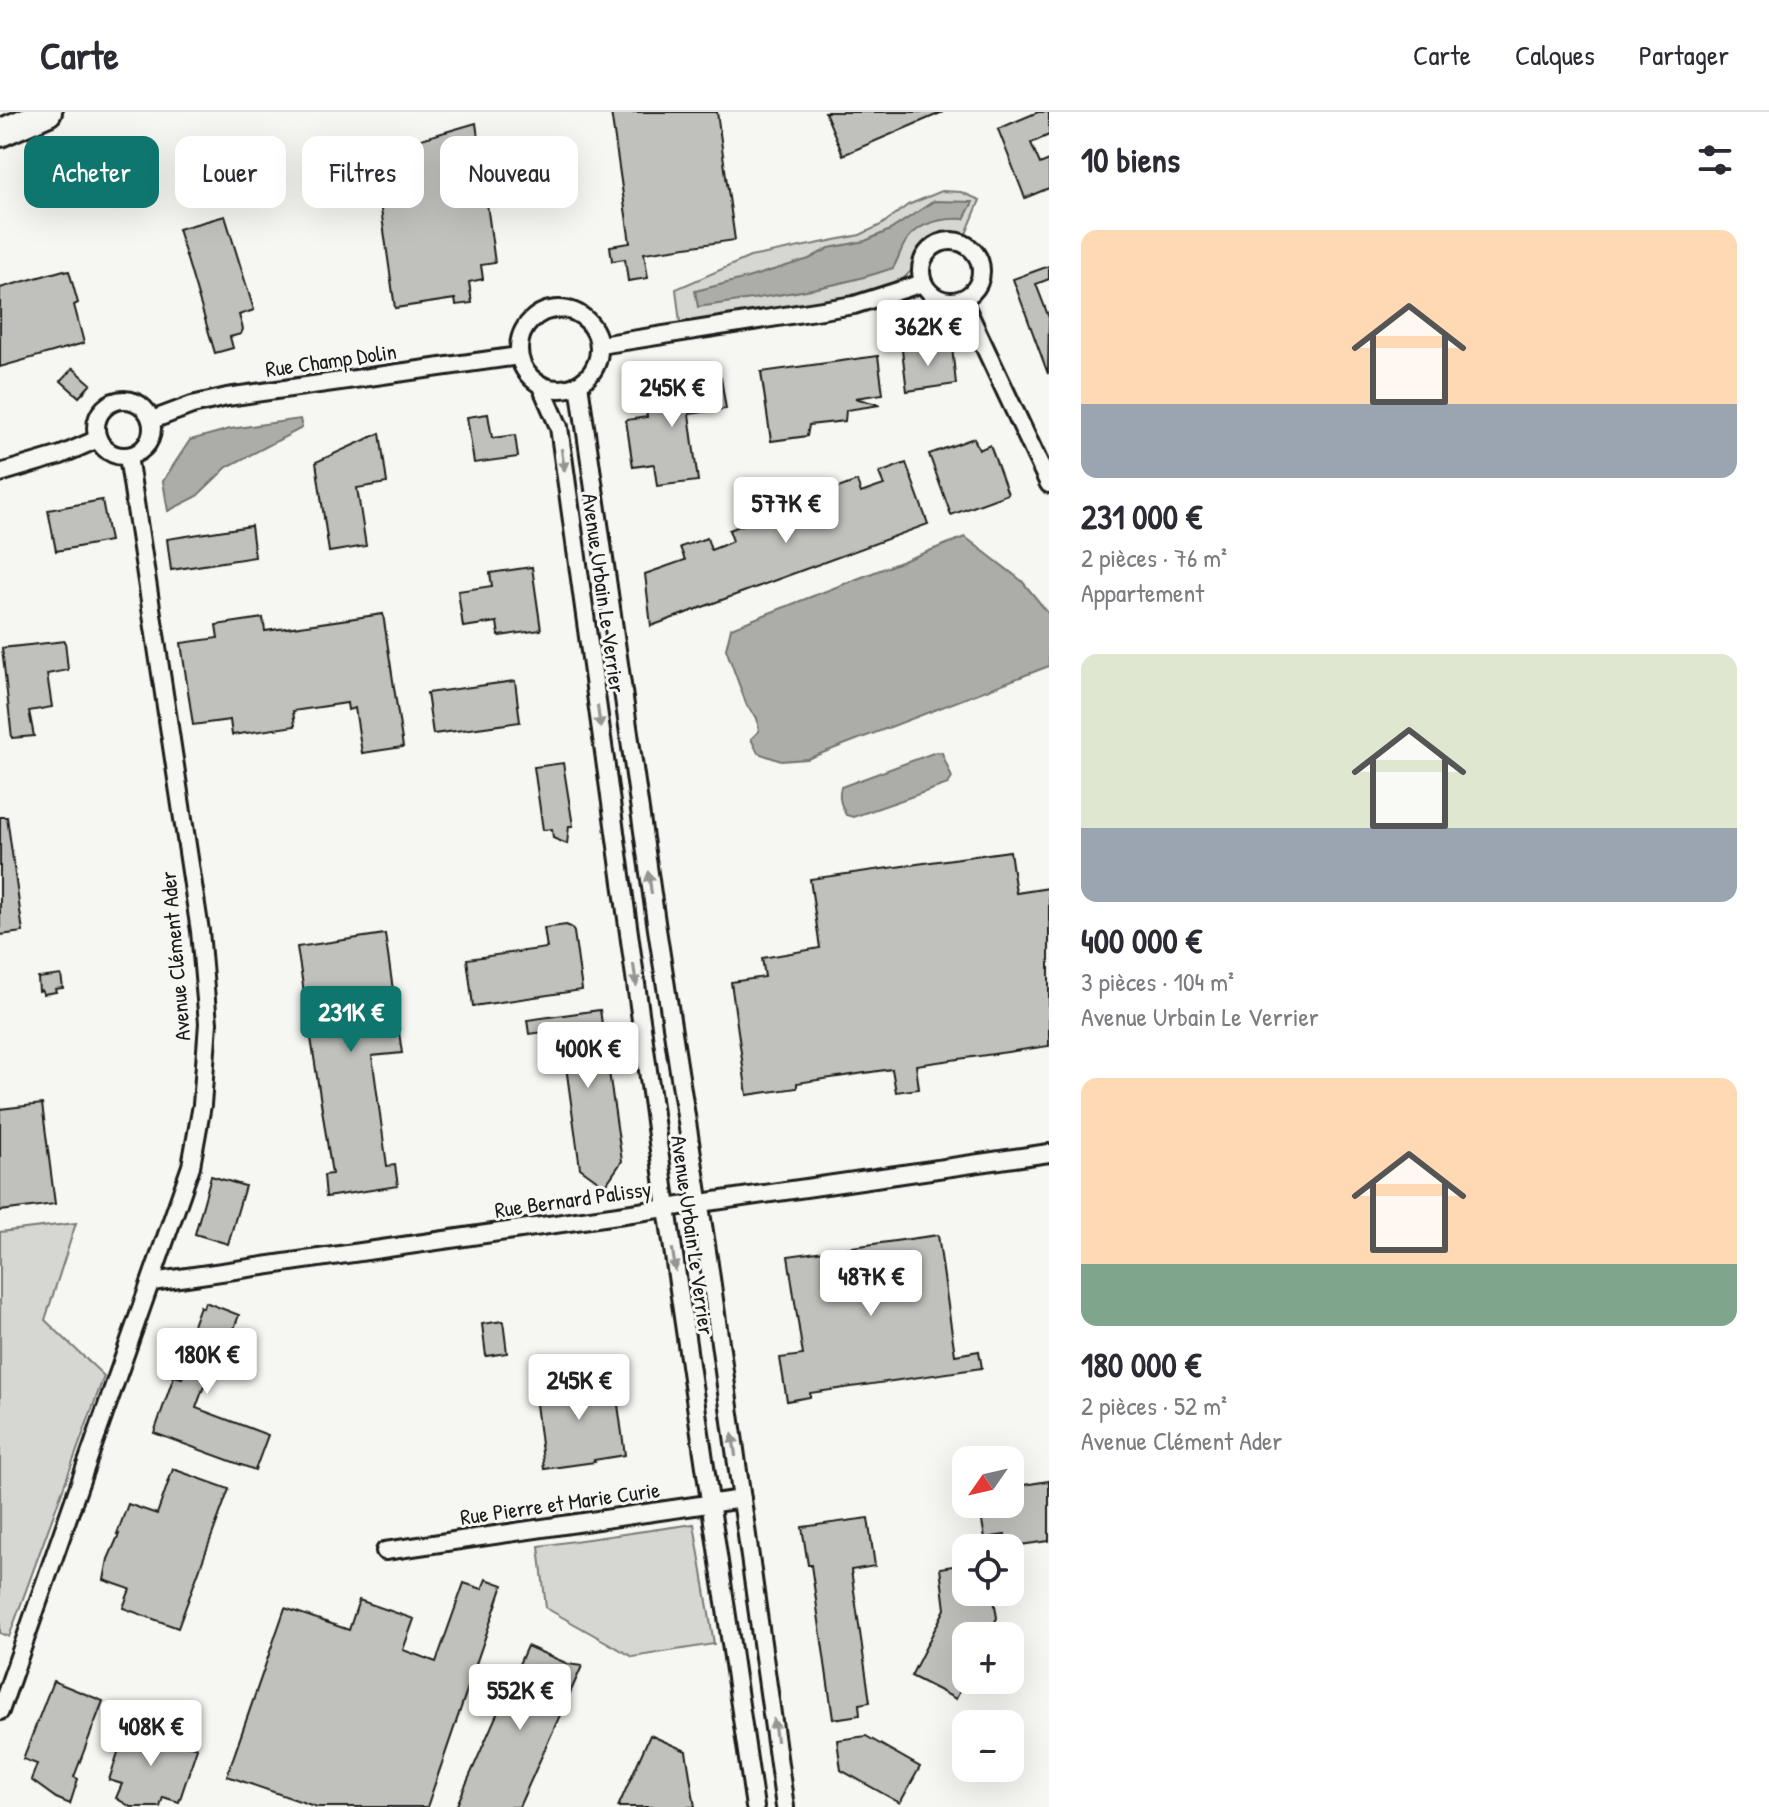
<!DOCTYPE html>
<html lang="fr">
<meta charset="utf-8">
<style>
body{margin:0;font-family:"Patrick Hand",sans-serif;background:#f7f7f7;color:#2b2b33;height:100vh;display:flex;flex-direction:column;font-size:30px;white-space:nowrap}
*{box-sizing:border-box;margin:0}
p{font-size:26px;color:#7c7c81}
.icon{flex:none;width:44px;height:44px;fill:none;stroke:currentColor;stroke-width:2;stroke-linecap:round;stroke-linejoin:round}
.map{position:relative;flex:1;overflow:hidden}
.drawer{display:flex;flex-direction:column;background:#fff;width:720px}
.drawer>*{flex:none}
.hud{position:absolute;left:24px;top:24px;width:760px;height:72px;display:flex;gap:16px}
.needle{width:52px;rotate:236deg}
.buttons{position:absolute;left:952px;top:1334px;display:grid;gap:16px}
.buttons a{display:grid;place-items:center;width:72px;height:72px;border-radius:16px;background:#fff;box-shadow:0 8px 32px #0002;font-size:40px}
.price{position:absolute;translate:-50% -68px;padding:0 18px;border-radius:8px;background:#fff;color:#222;font-size:26px;line-height:52px;filter:drop-shadow(0 2px 4px #0008)}
.price::after{content:'';position:absolute;left:50%;top:48px;width:24px;height:18px;margin-left:-12px;background:inherit;clip-path:polygon(0 0,100% 0,50% 100%)}
.price.active{background:#0f766e;color:#fff}
ul{padding:0;list-style:none}
li{display:grid;align-content:center;gap:16px;height:424px;padding:0 32px}
li span{display:grid;place-items:center;height:248px;border-radius:16px;color:#555}
li>.icon{margin-inline-start:auto}
span .icon{width:144px;height:144px;fill:#fffc;stroke-width:1}
li b{font-size:34px}
h2{display:flex;justify-content:space-between;align-items:center;height:96px;padding:0 32px;font-size:34px}
.chip{padding:0 28px;border-radius:16px;background:#fff;box-shadow:0 8px 32px #0002;font-size:28px;line-height:72px}
.chip.active{background:#0f766e;color:#fff}
header{display:flex;align-items:center;gap:48px;box-sizing:border-box;height:112px;padding:0 40px;background:#fff;border-bottom:2px solid #e1e1e2}
header strong{font-size:38px}
nav{display:flex;gap:44px;margin-inline-start:auto;font-size:28px}
main{display:flex;flex:1;min-height:0}
.map>svg:first-child{display:block}
.green{fill:#d6d6d2;stroke:#797977;stroke-width:2}
.water{fill:#acaca9;stroke:#727271;stroke-width:2}
.building{fill:#c0c0bd;stroke:#1c1c1c;stroke-width:2}
.lines{fill:none;stroke-linecap:round;stroke-linejoin:round}
.minor-casing{stroke:#1c1c1c;stroke-width:22}
.trunk-casing{stroke:#1c1c1c;stroke-width:32}
.minor{stroke:#f6f6f2;stroke-width:16}
.trunk{stroke:#f6f6f2;stroke-width:26}
.oneway{fill:#949492}
.labels{text-anchor:middle;stroke-width:6;stroke-linejoin:round;paint-order:stroke}
.street-label{font-size:22px;fill:#1c1c1c;stroke:#f6f6f2}
</style>
<header>
<strong>Carte</strong>
<nav><a>Carte</a><a>Calques</a><a>Partager</a></nav>
</header>
<main>
<div class="map">
<svg width="1049" height="1695" viewBox="0 0 1049 1695">
<rect width="100%" height="100%" fill="#f6f6f2"/>
<filter id="ink" filterUnits="userSpaceOnUse"><feTurbulence type="fractalNoise" baseFrequency=".0125" numOctaves="2"/><feDisplacementMap in="SourceGraphic" scale="16" xChannelSelector="R" yChannelSelector="G"/><feConvolveMatrix kernelMatrix="1 2 1 2 8 2 1 2 1" color-interpolation-filters="sRGB"/></filter>
<g filter="url(#ink)">
<!-- green -->
<g class="green">
<polygon points="942,79 961,80 980,88 966,122 951,120 934,124 918,138 912,158 899,171 836,189 680,211 676,177 750,145 860,123 881,113 908,93"/>
<polygon points="76,1111 45,1208 104,1264 9,1525 0,1521 0,1120"/>
<polygon points="694,1412 714,1532 633,1545 546,1496 539,1434"/>
</g>
<!-- water -->
<g class="water">
<path d="M934,89L973,90L964,107C941,106 918,110 905,131C900,139 898,148 893,156C830,178 763,185 698,195L695,179L747,166L809,147L829,136L865,129L890,118Z"/>
<polygon points="300,307 302,316 227,355 196,385 168,399 163,369 190,328 230,317"/>
<polygon points="965,425 1022,469 1049,502 1049,554 807,647 781,649 758,641 751,627 759,619 757,606 747,594 726,537 731,516"/>
<path d="M936,640L942,641L952,666L948,672L853,705L846,703C841,693 838,685 841,675Z"/>
</g>
<!-- building -->
<g class="building">
<polygon points="611,0 717,0 735,128 644,141 648,166 628,169 625,147 612,149 610,134 630,131"/>
<polygon points="825,0 943,0 843,43"/>
<polygon points="1038,0 1049,0 1049,23 1031,31 1040,52 1049,48 1049,76 1025,86 998,17"/>
<polygon points="476,11 495,151 481,153 483,167 469,170 472,191 456,193 455,187 395,196 373,41"/>
<polygon points="225,104 254,198 239,203 243,217 241,222 230,225 233,236 215,241 178,117"/>
<polygon points="1049,154 1049,167 1036,172 1049,206 1048,262 1013,167"/>
<polygon points="64,158 65,160 69,159 78,191 74,193 84,231 0,255 0,176"/>
<polygon points="913,233 913,236 922,235 931,235 931,238 952,235 956,272 907,279 902,238"/>
<polygon points="878,244 883,282 855,286 880,293 846,298 845,309 809,313 807,324 771,329 761,260"/>
<polygon points="73,256 91,272 79,285 61,269"/>
<polygon points="721,266 726,297 689,302 698,369 657,374 654,352 633,355 626,308 647,305 643,277"/>
<polygon points="488,302 492,326 515,323 518,345 474,351 467,305"/>
<polygon points="380,321 387,371 357,376 366,434 329,440 316,350"/>
<polygon points="974,326 979,338 990,333 1008,382 951,403 929,342"/>
<polygon points="906,351 928,412 651,514 645,462 685,448 680,435 707,426 711,438 721,434 733,429 729,418 781,398 785,410 796,406 807,401 803,389 857,369 861,381 872,377 884,373 879,361"/>
<polygon points="102,388 110,429 56,439 48,398"/>
<polygon points="251,414 255,445 171,458 167,427"/>
<polygon points="532,455 541,518 499,524 497,510 463,515 458,479 492,474 490,461"/>
<polygon points="383,502 403,635 362,641 355,596 348,598 347,591 293,599 295,614 232,623 230,608 193,613 181,531 218,526 216,513 263,506 265,519"/>
<polygon points="65,529 68,558 47,562 52,595 29,599 34,624 12,626 2,536"/>
<polygon points="515,569 520,610 433,622 427,581"/>
<polygon points="563,651 573,714 569,714 567,732 553,726 552,717 543,718 534,655"/>
<polygon points="0,705 7,705 23,820 0,823"/>
<polygon points="1010,739 1016,781 1049,776 1049,934 916,953 919,977 896,980 892,957 797,971 797,976 747,983 731,870 765,865 762,846 820,836 810,767"/>
<polygon points="566,813 571,815 574,820 582,878 473,894 467,847 547,836 544,816"/>
<polygon points="385,822 402,941 372,944 387,1054 395,1053 398,1074 326,1085 324,1063 332,1062 297,835"/>
<polygon points="61,863 63,876 55,877 56,880 43,882 42,878 39,879 38,866"/>
<polygon points="600,898 622,1049 607,1071 602,1072 580,1056 561,918 529,922 527,908"/>
<polygon points="42,992 55,1092 0,1099 0,997"/>
<polygon points="211,1064 245,1074 228,1132 195,1122"/>
<polygon points="938,1123 955,1243 979,1239 982,1256 810,1281 810,1285 787,1289 780,1246 803,1243 788,1144"/>
<polygon points="205,1190 239,1203 221,1252 213,1249 196,1296 268,1323 255,1358 154,1321 174,1264 182,1266 191,1241 184,1238 187,1230 184,1229 189,1215 192,1216 200,1194 203,1196"/>
<polygon points="503,1209 507,1241 486,1244 482,1212"/>
<polygon points="614,1264 625,1343 594,1348 595,1350 544,1357 534,1275"/>
<polygon points="173,1357 229,1377 178,1516 123,1496 130,1477 104,1468 108,1447 119,1422 117,1422 128,1392 157,1402"/>
<polygon points="1049,1369 1049,1429 1007,1435 1005,1423 985,1426 980,1398 1001,1395 1001,1392 1010,1392 1010,1375"/>
<polygon points="868,1406 875,1454 851,1458 870,1590 859,1592 860,1603 833,1607 811,1453 808,1453 802,1415"/>
<polygon points="966,1452 966,1480 993,1480 997,1506 988,1524 966,1524 966,1567 956,1587 911,1564 945,1497 940,1456"/>
<polygon points="486,1467 503,1473 427,1695 317,1695 227,1664 285,1496 349,1518 359,1488 414,1507 403,1538 436,1550 464,1471 482,1477"/>
<polygon points="527,1534 568,1552 582,1554 519,1695 456,1695"/>
<polygon points="53,1569 103,1589 74,1665 78,1667 70,1692 56,1686 31,1668 37,1652 23,1647"/>
<polygon points="127,1613 197,1636 179,1690 163,1685 160,1695 131,1695 116,1686 122,1672 109,1668"/>
<polygon points="650,1623 686,1639 695,1695 618,1695"/>
<polygon points="866,1624 920,1655 900,1691 841,1658 837,1628"/>
</g>
<g class="lines">
<defs>
<g id="minor">
<circle cx="951" cy="159" r="30"/>
<polyline points="962,187 1049,372"/>
<circle cx="559" cy="237" r="40"/>
<polyline points="600,233 854,193 923,171"/>
<polyline points="579,272 657,817 709,1152 785,1695"/>
<polyline points="541,274 559,315 667,1096 755,1695"/>
<circle cx="124" cy="316" r="28"/>
<polyline points="152,308 192,293 227,285 519,244"/>
<polyline points="0,361 61,343 98,327"/>
<polyline points="152,1170 1049,1041"/>
<polyline points="385,1439 742,1387"/>
<polyline points="0,1599 191,1054 202,993 208,911 200,819 128,344"/>
</g>
<polyline id="trunk" points="0,21 48,0"/>
</defs>
<!-- minor casing -->
<use href="#minor" class="minor-casing"/>
<!-- trunk casing -->
<use href="#trunk" class="trunk-casing"/>
<!-- minor -->
<use href="#minor" class="minor"/>
<!-- trunk -->
<use href="#trunk" class="trunk"/>
</g>
<!-- one-way arrows -->
<defs><path id="oneway-solid" d="M-6-.8H1V-3.2L6.5 0L1 3.2V.8H-6Z" transform="scale(2)"/></defs>
<g class="oneway">
<use href="#oneway-solid" transform="translate(563 348) rotate(82)"/>
<use href="#oneway-solid" transform="translate(599 605) rotate(82)"/>
<use href="#oneway-solid" transform="translate(650 771) rotate(-98)"/>
<use href="#oneway-solid" transform="translate(635 863) rotate(82)"/>
<use href="#oneway-solid" transform="translate(674 1148) rotate(82)"/>
<use href="#oneway-solid" transform="translate(734 1333) rotate(-98)"/>
<use href="#oneway-solid" transform="translate(775 1618) rotate(-98)"/>
</g>
</g>
<g class="labels">
<!-- street labels -->
<g class="street-label">
<text transform="translate(331 248) rotate(-8)" y="8">Rue Champ Dolin</text>
<text transform="translate(604 481) rotate(82)" y="8">Avenue Urbain Le Verrier</text>
<text transform="translate(175 844) rotate(-95)" y="8">Avenue Clément Ader</text>
<text transform="translate(573 1087) rotate(-8)" y="8">Rue Bernard Palissy</text>
<text transform="translate(693 1123) rotate(82)" y="8">Avenue Urbain Le Verrier</text>
<text transform="translate(560 1391) rotate(-8)" y="8">Rue Pierre et Marie Curie</text>
</g>
</g>
</svg>
<div class="buttons">
<a><svg class="needle" viewBox="-14 -14 28 28"><path d="M0-13l5 13h-10z" fill="#e53935"/><path d="M0 13l5-13h-10z" fill="#7c7c81"/></svg></a>
<a><svg class="icon" aria-label="locate" viewBox="0 0 24 24"><circle cx="12" cy="12" r="6"/><path d="M12 2v4M12 18v4M2 12h4M18 12h4"/></svg></a>
<a>+</a>
<a>−</a>
</div>
<b class="price" style="left:928px;top:256px">362K €</b>
<b class="price" style="left:672px;top:317px">245K €</b>
<b class="price" style="left:786px;top:433px">577K €</b>
<b class="price active" style="left:351px;top:942px">231K €</b>
<b class="price" style="left:588px;top:978px">400K €</b>
<b class="price" style="left:871px;top:1206px">487K €</b>
<b class="price" style="left:207px;top:1284px">180K €</b>
<b class="price" style="left:579px;top:1310px">245K €</b>
<b class="price" style="left:520px;top:1620px">552K €</b>
<b class="price" style="left:151px;top:1656px">408K €</b>
<div class="hud">
<a class="chip active">Acheter</a>
<a class="chip">Louer</a>
<a class="chip">Filtres</a>
<a class="chip">Nouveau</a>
</div>
</div>
<section class="drawer">
<h2>10 biens<svg class="icon" aria-label="filters" viewBox="0 0 24 24"><path d="M4 7h16M4 17h16"/><circle cx="9" cy="7" r="2"/><circle cx="15" cy="17" r="2"/></svg></h2>
<ul>
<li><span style="background:linear-gradient(#ffd9b3 70%,#9aa5b1 0)"><svg class="icon" aria-label="home" viewBox="0 0 24 24"><path d="M3 11l9-7 9 7M6 9v11h12V9"/></svg></span><div><b>231 000 €</b><p>2 pièces · 76 m²</p><p>Appartement</p></div></li>
<li><span style="background:linear-gradient(#dfe7d0 70%,#9aa5b1 0)"><svg class="icon" aria-label="home" viewBox="0 0 24 24"><path d="M3 11l9-7 9 7M6 9v11h12V9"/></svg></span><div><b>400 000 €</b><p>3 pièces · 104 m²</p><p>Avenue Urbain Le Verrier</p></div></li>
<li><span style="background:linear-gradient(#ffd9b3 75%,#7fa58c 0)"><svg class="icon" aria-label="home" viewBox="0 0 24 24"><path d="M3 11l9-7 9 7M6 9v11h12V9"/></svg></span><div><b>180 000 €</b><p>2 pièces · 52 m²</p><p>Avenue Clément Ader</p></div></li>
</ul>
</section>
</main>
